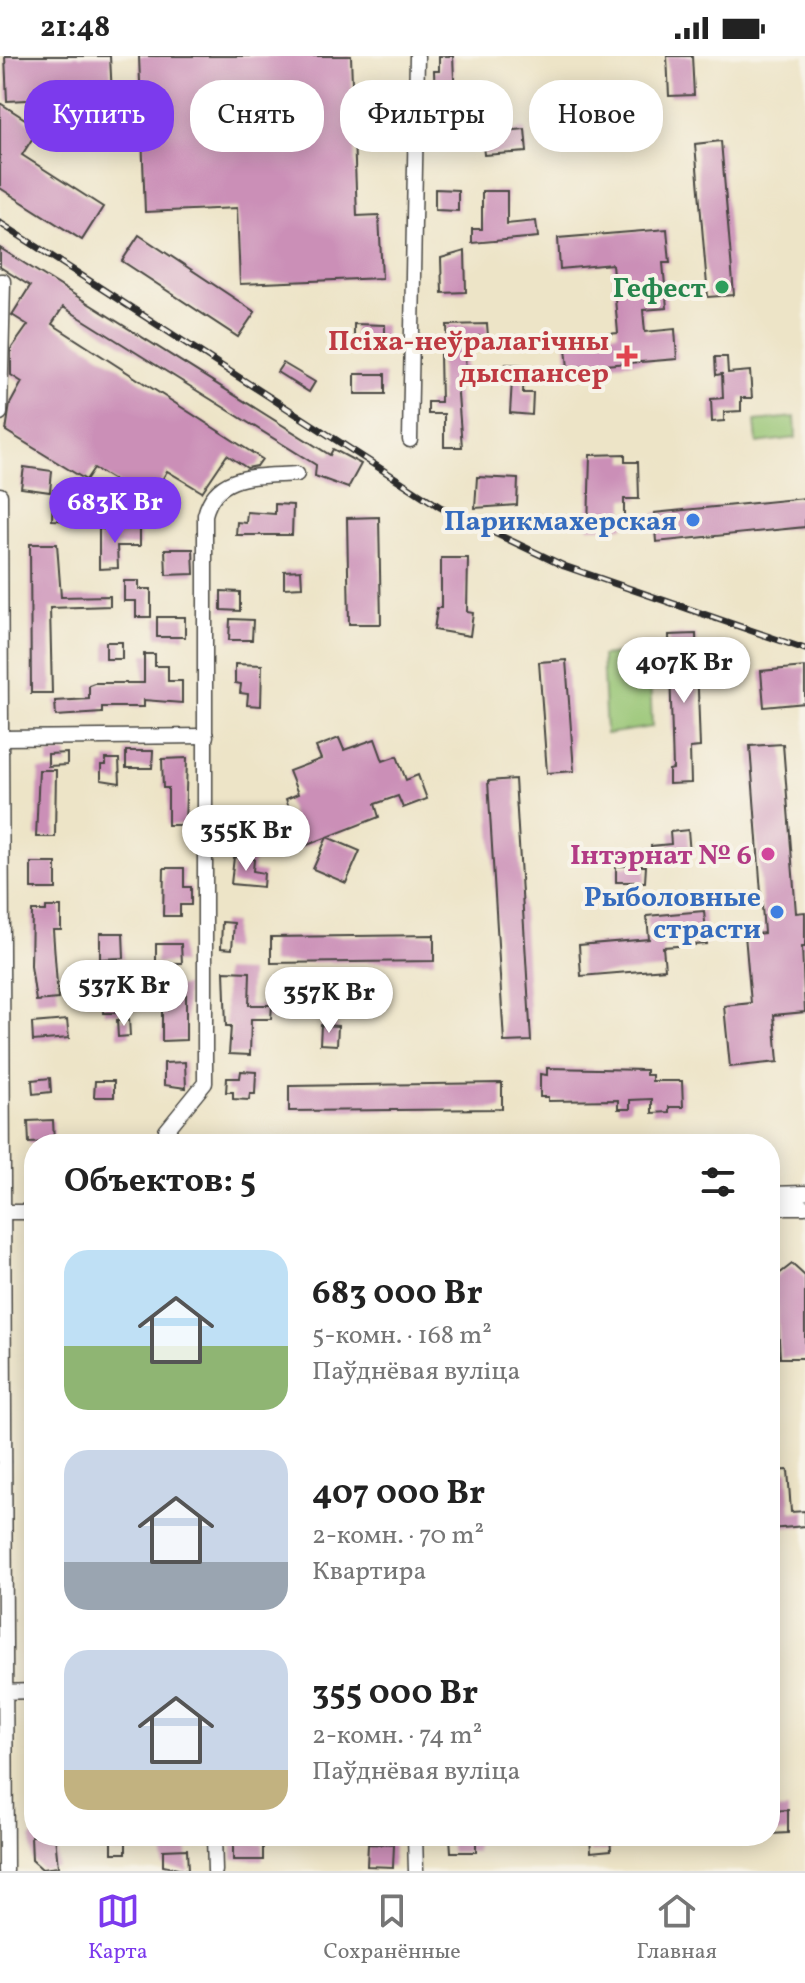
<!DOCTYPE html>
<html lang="ru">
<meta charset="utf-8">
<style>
body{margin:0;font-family:Vollkorn,serif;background:#f2f2f2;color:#222;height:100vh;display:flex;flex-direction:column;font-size:30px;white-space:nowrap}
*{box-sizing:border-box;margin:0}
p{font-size:26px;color:#767676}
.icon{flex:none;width:44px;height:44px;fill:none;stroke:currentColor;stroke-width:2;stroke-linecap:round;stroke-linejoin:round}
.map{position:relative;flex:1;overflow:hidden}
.details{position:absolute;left:24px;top:1078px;width:756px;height:712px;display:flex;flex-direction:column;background:#fff;border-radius:32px;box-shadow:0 4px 20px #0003}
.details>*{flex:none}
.hud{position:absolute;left:24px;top:24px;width:758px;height:72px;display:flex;gap:16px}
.price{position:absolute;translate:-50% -68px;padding:0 18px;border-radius:28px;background:#fff;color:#222;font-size:26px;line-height:52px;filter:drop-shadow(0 2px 4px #0008)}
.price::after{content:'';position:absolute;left:50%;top:48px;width:24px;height:18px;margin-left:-12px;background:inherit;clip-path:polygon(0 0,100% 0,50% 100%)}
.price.current{background:#7c3aed;color:#fff}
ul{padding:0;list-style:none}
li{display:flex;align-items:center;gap:24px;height:200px;padding:0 40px}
li span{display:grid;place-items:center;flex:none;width:224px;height:160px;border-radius:24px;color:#555}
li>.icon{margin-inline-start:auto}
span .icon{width:96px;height:96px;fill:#fffc;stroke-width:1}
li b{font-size:34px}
h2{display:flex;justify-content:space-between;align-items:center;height:96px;padding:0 40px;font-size:34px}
.chip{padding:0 28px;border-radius:32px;background:#fff;box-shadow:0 4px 20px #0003;font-size:28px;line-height:72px}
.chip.current{background:#7c3aed;color:#fff}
.status{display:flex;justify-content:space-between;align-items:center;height:56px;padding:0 40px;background:#fff;direction:ltr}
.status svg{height:22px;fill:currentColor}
.menu{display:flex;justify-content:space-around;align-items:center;height:112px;border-top:2px solid #e0e0e0;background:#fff;font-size:22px;color:#767676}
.menu a{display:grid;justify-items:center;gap:4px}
.menu .current{color:#7c3aed}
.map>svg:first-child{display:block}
.green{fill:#97c573;stroke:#61784f;stroke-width:2}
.building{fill:#cb8fb7}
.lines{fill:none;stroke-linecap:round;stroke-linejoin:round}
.minor-casing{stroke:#484742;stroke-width:17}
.minor{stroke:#fff;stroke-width:14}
.rail-casing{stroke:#2b2b2b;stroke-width:7}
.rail{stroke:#f7f3e8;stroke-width:4;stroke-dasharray:12;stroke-linecap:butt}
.leisure-dot{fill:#2e9e5b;stroke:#f7f3e8;stroke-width:3}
.health-dot{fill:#e0444e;stroke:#f7f3e8;stroke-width:3}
.shop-dot{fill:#3f7fe0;stroke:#f7f3e8;stroke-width:3}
.hotel-dot{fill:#d1479c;stroke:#f7f3e8;stroke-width:3}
.labels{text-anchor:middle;stroke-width:8;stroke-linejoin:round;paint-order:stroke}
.leisure-label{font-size:28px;font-weight:bold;fill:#27864d;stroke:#f7f3e8;text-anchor:end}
.health-label{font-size:28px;font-weight:bold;fill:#be3a42;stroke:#f7f3e8;text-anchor:end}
.shop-label{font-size:28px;font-weight:bold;fill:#366cbe;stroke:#f7f3e8;text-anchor:end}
.hotel-label{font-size:28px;font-weight:bold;fill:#b23c85;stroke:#f7f3e8;text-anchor:end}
</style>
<div class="status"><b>21:48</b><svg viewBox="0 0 49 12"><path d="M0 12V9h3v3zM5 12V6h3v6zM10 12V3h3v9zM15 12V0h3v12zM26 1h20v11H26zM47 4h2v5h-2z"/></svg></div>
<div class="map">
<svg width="805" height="1815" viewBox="0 0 805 1815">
<rect width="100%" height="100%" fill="#f7f3e8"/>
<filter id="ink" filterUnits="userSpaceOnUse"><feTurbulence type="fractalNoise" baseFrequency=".0125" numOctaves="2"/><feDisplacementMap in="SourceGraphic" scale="16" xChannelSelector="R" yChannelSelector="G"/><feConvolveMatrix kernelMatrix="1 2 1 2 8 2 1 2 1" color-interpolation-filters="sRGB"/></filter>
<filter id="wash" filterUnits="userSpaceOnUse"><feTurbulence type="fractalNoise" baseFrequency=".006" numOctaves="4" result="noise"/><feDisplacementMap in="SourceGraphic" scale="32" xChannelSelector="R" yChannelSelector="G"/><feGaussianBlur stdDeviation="1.8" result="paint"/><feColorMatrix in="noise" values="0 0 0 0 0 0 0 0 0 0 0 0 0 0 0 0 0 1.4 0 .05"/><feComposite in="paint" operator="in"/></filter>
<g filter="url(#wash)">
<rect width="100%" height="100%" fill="#ede4c7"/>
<!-- green -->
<g class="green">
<polygon points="795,361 796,382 757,387 755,365"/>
<polygon points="649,595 652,671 606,678 602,600"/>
</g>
<g id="blocks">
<!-- building -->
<g class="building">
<polygon points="5,0 110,0 112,40 7,45"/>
<polygon points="139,0 351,0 357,160 379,159 382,222 240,228 237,152 145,156"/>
<polygon points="439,0 453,0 456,68 436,68 434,15 439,15"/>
<polygon points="667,0 692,0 694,39 669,40"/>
<polygon points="0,47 39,72 22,99 103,151 82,184 0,132"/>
<polygon points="631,47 632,73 551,76 550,51"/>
<polygon points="525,73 527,96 484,99 482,77"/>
<polygon points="721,85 734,239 708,241 695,88"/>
<polygon points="435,133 458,134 458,155 435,154"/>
<polygon points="482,135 507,135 507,168 536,165 538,181 472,187 472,173 482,173"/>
<polygon points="667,173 670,207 663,207 667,252 643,254 645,276 675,273 677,303 568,312 565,282 618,277 612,208 560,213 558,182"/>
<polygon points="139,179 255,256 238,281 122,205"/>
<polygon points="0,192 330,399 333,393 361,408 348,432 315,420 316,409 63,251 52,268 262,403 257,410 247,412 227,399 202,436 167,415 150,446 94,412 86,424 6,375 10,348 22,326 11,319 11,293 28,269 12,259 30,230 0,211"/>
<polygon points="465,195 466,236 442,237 441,202"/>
<polygon points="354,268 385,269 385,284 354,284"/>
<polygon points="487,268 488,280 476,280 477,291 465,291 466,325 457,325 462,391 444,391 444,358 428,358 428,346 441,346 440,298 448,298 447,269"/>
<polygon points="715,301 727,301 728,317 750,315 752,342 741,342 741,355 724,356 724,365 712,366 711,343 723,342 722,318 716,319"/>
<polygon points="283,307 315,326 309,336 277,316"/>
<polygon points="506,308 524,309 523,337 533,337 532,359 510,357 512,324 505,323"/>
<rect x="355" y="318" width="30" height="20"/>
<polygon points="625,398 625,406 638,406 639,443 624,443 624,471 588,472 590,399"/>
<polygon points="24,411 52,415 50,436 21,432"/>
<polygon points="477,421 518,423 517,449 475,452"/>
<polygon points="53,434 77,434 77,465 52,464"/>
<polygon points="805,442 805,471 656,486 654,457"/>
<polygon points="275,448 293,449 292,479 236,479 237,466 246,467 247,456 275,458"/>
<polygon points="379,461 381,568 349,568 347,462"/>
<polygon points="140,472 140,490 117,490 118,512 99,513 99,473"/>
<polygon points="30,488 57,488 61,541 110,540 110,550 50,552 52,637 31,637"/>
<polygon points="165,493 193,493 194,518 166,519"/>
<polygon points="441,502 468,502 467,556 473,557 470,580 434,574 437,552 441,552"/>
<polygon points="301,514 302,531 284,532 284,515"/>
<polygon points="124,525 139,525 139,533 151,533 151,561 136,561 136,545 124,545"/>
<polygon points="221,535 240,536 240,555 221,554"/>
<rect x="157" y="561" width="28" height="20"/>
<polygon points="230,563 253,564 252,584 229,584"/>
<polygon points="696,578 700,691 690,692 691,727 669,728 669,714 673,713 669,579"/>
<rect x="106" y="586" width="16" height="17"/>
<polygon points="144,598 155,598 155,610 168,610 168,625 182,625 182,647 144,644 144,651 102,651 102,657 56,660 55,645 89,643 89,629 94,627 144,627"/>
<polygon points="566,604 574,715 547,717 539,606"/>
<polygon points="235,608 262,609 261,650 247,649 248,638 240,637 241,628 235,627"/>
<polygon points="805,611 805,647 764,651 761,615"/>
<polygon points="339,682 344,694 375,683 383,705 397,700 406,724 418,719 427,743 403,752 398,740 375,748 379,761 292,795 282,770 294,765 286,743 298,738 289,715 321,703 316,691"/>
<polygon points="783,688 796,857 805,856 805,891 802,891 805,956 774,959 778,1006 730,1011 724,950 751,947 745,879 764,877 750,690"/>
<polygon points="126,695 153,695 152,712 126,712"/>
<polygon points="67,697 67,709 48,710 48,698"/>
<polygon points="187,702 185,769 168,769 168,732 163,732 162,703"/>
<polygon points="106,703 119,703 120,727 101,724 101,709 106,709"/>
<polygon points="39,714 56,714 55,781 36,781"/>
<polygon points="515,723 531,985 504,986 488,725"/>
<polygon points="688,774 690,798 652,802 651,790 671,788 670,776"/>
<polygon points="327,781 360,795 346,827 313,813"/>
<polygon points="234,801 254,803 253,815 264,817 263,831 231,828"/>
<rect x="31" y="807" width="25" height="26"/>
<polygon points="616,810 646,810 645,826 616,826"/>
<polygon points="164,812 184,812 184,831 191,831 191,849 180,849 180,860 163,860"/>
<polygon points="46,851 61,851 61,874 53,874 58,943 36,945 31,910 32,855 46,855"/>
<polygon points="704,855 707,888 663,891 665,913 581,920 579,889 649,883 647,860"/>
<polygon points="222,866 234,867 232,893 221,892"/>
<polygon points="100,877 123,877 124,902 100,903"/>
<polygon points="434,879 434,905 271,907 271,881"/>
<polygon points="156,888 181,888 182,907 156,907"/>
<polygon points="224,915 250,916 249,949 272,949 271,963 251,963 250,999 229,998 231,970 226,970"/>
<polygon points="186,930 186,984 162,985 162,931"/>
<polygon points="103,932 119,932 120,957 104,957"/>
<polygon points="129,963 130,980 118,981 117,964"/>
<polygon points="67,964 69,982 33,985 32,967"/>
<polygon points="321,969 338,970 337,989 320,988"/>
<polygon points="185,1006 186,1032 164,1029 164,1007"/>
<polygon points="547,1012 646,1014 646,1019 652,1019 652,1025 682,1025 683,1051 669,1051 669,1056 652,1057 652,1043 630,1044 630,1053 618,1053 618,1044 548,1045 548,1041 540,1041 540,1018 547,1019"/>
<polygon points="241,1015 256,1016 255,1038 250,1038 249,1044 233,1043 233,1036 226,1036 227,1022 240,1022"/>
<polygon points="50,1022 51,1036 33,1038 32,1024"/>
<polygon points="95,1025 114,1025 114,1041 94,1041"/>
<polygon points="502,1027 502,1053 289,1055 289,1030"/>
<polygon points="53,1064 54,1086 29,1087 28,1065"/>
<polygon points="792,1208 805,1220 805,1302 780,1302 777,1249 770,1250 770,1225"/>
<polygon points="788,1414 791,1456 805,1455 805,1470 770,1473 770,1415"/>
<polygon points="788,1754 788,1777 770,1778 770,1755"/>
<polygon points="31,1780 55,1780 58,1811 42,1813 32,1804"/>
<rect x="112" y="1780" width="14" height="17"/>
<polygon points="590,1780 610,1780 611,1794 591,1796"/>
<polygon points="450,1781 476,1781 476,1796 451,1796"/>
<polygon points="233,1786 263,1788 263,1804 233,1804"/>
<polygon points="368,1788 394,1789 393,1811 367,1810"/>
<polygon points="187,1793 188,1815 163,1810 163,1794"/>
</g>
</g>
</g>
<g filter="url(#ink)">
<use href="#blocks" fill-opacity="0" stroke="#484742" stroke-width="2"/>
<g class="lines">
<defs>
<g id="minor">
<polyline points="0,225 3,225 0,357"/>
<polyline points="410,384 417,0"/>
<polyline points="0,439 6,1815"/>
<polyline points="0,682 206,680"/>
<path d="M165,1088L166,1075L205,1027V459C216,415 260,421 297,418"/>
<polyline points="770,1138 805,1137"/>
<polyline points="770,1151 805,1151"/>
<polyline points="0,1156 34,1156"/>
<polyline points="0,1636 34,1635"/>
<polyline points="214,1780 215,1815"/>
<polyline points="415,1780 416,1815"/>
</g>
</defs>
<!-- minor casing -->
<use href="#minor" class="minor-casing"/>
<!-- minor -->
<use href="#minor" class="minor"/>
<defs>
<polyline id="rail" points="0,167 440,451 564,510 805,593"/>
</defs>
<!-- rail casing -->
<use href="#rail" class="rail-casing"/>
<!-- rail -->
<use href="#rail" class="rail"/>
</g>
</g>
<!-- markers -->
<circle class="leisure-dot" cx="722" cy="231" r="8"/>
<path class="health-dot" d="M623 288h8v8h8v8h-8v8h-8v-8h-8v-8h8z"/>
<g class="shop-dot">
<circle cx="693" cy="464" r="8"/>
<circle cx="777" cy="856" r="8"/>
</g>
<circle class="hotel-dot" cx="768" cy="798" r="8"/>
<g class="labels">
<!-- leisure labels -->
<g class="leisure-label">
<text x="706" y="241">Гефест</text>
</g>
<!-- health labels -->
<g class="health-label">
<text x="609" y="294">Псіха-неўралагічны<tspan x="609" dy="32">дыспансер</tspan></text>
</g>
<!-- shop labels -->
<g class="shop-label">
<text x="677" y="474">Парикмахерская</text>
<text x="761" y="850">Рыболовные<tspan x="761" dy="32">страсти</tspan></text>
</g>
<!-- hotel labels -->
<g class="hotel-label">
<text x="752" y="808">Інтэрнат № 6</text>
</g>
</g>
</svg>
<b class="price current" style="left:115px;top:489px">683K Br</b>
<b class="price" style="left:684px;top:649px">407K Br</b>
<b class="price" style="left:246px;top:817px">355K Br</b>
<b class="price" style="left:124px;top:972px">537K Br</b>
<b class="price" style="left:329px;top:979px">357K Br</b>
<div class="hud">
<a class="chip current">Купить</a>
<a class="chip">Снять</a>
<a class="chip">Фильтры</a>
<a class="chip">Новое</a>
</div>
<section class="details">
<h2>Объектов: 5<svg class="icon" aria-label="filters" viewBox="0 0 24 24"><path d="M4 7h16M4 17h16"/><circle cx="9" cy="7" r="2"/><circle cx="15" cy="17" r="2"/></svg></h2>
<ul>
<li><span style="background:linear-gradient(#bfe0f5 60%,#8fb573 0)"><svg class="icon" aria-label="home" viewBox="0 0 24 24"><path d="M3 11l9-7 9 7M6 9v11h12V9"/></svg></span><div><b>683 000 Br</b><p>5-комн. · 168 m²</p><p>Паўднёвая вуліца</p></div></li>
<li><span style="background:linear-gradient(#c9d6e8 70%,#9aa5b1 0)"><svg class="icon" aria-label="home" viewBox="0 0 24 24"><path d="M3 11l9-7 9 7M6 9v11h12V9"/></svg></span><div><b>407 000 Br</b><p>2-комн. · 70 m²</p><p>Квартира</p></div></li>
<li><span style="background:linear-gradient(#c9d6e8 75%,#c2b280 0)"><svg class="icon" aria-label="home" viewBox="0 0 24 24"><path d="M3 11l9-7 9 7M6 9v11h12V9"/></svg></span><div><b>355 000 Br</b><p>2-комн. · 74 m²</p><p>Паўднёвая вуліца</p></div></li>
</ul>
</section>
</div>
<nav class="menu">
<a class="current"><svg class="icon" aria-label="map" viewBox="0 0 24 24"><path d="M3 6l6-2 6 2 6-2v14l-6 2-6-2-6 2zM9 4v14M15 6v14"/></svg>Карта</a>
<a><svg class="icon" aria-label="saved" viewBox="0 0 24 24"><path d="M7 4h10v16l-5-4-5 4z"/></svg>Сохранённые</a>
<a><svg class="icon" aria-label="home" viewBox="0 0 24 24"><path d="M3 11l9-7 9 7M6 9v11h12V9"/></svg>Главная</a>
</nav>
